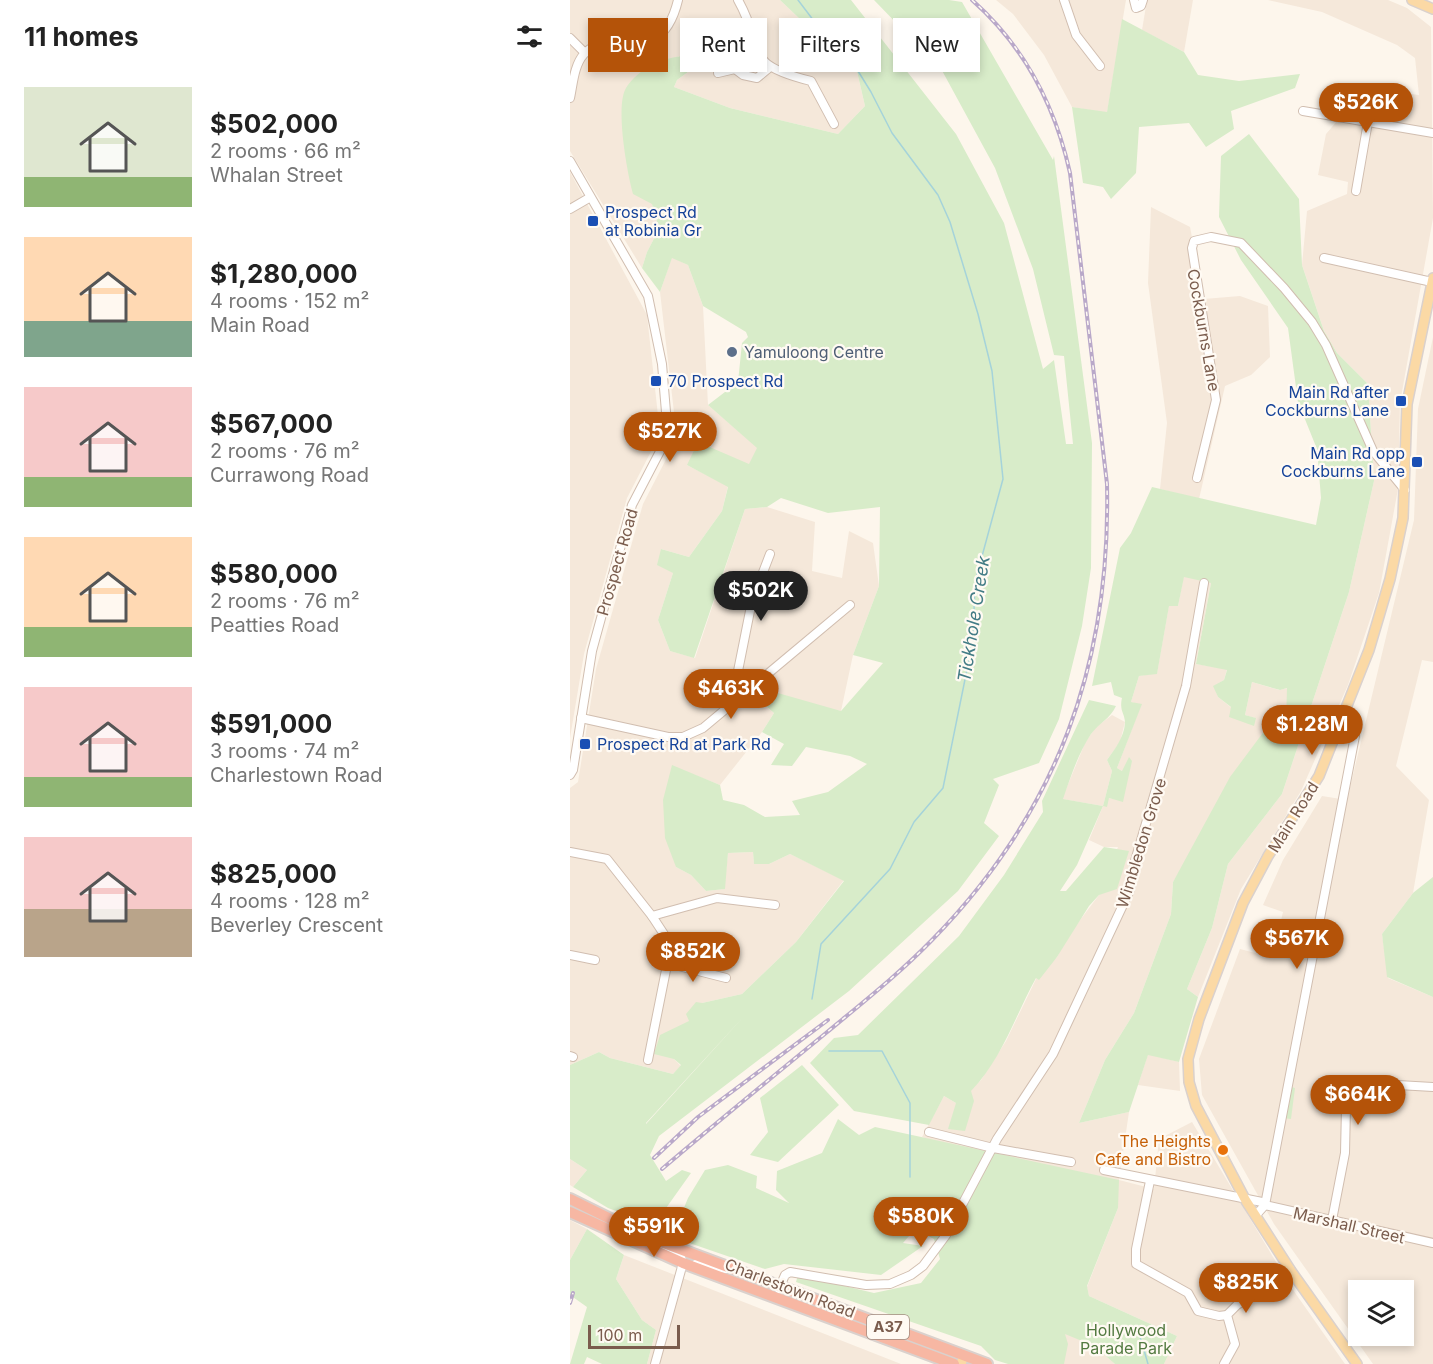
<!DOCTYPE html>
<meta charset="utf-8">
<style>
body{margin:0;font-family:Inter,sans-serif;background:#f2f2f2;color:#222;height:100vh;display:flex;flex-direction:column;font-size:22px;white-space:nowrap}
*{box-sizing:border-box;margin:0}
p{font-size:20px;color:#767676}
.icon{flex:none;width:33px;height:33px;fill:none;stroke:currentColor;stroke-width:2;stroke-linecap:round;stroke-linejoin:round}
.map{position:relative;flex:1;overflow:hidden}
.drawer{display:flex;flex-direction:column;background:#fff;width:570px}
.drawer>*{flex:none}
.banner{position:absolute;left:18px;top:18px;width:570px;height:54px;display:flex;gap:12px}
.tools{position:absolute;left:778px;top:1280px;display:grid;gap:12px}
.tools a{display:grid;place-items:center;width:66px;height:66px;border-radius:0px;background:#fff;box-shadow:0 3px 9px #0003;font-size:30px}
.scale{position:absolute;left:18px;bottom:15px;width:92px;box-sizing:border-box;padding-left:6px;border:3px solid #7a5c4d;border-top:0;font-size:16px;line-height:21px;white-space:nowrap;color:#7a5c4d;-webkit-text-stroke:4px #fffaf3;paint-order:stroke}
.price{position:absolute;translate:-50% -51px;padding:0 14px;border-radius:21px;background:#b45309;color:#fff;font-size:20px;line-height:39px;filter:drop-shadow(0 2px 3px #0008)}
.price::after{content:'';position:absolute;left:50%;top:36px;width:18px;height:14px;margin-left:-9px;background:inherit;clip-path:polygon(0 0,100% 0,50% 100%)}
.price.on{background:#222;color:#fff}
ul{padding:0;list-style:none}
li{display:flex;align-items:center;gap:18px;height:150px;padding:0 24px}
li span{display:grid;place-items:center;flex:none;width:168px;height:120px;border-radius:0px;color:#555}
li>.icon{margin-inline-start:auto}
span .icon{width:72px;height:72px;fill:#fffc;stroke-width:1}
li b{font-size:26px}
h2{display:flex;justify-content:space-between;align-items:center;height:72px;padding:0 24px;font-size:26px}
.tag{padding:0 21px;border-radius:0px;background:#fff;box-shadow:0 3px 9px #0003;font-size:21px;line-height:54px}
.tag.on{background:#b45309;color:#fff}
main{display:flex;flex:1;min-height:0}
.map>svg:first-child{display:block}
.residential{fill:#f5e8da;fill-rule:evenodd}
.green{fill:#d8ecc9;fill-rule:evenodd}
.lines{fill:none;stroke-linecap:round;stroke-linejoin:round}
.stream{stroke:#a5d3da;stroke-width:1.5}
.minor-casing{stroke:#d1beb0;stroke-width:10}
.major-casing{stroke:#dad1cd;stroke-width:12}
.highway-casing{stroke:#dad1cd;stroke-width:14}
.minor{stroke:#fff;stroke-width:8}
.major{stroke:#fbd9a5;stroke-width:9}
.highway{stroke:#f7b7a3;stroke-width:10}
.rail-casing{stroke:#b9a8c9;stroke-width:4}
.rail{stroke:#fffaf3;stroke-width:1.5;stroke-dasharray:4.5;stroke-linecap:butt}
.transit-dot{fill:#1a4fb4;stroke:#fffaf3;stroke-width:2}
.service-dot{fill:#5c6f8a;stroke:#fffaf3;stroke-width:2}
.food-dot{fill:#e8710a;stroke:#fffaf3;stroke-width:2}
.labels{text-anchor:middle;stroke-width:4.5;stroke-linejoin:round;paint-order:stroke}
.shield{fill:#fffaf3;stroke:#a28b7f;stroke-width:1.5}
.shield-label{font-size:15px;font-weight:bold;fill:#7a5c4d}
.transit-label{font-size:16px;fill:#164399;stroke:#fffaf3;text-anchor:start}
.street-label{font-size:16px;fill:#7a5c4d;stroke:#fffaf3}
.service-label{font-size:16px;fill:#4e5e75;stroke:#fffaf3;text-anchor:start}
.food-label{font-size:16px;fill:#c56008;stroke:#fffaf3;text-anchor:end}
.park-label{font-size:16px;fill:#537a41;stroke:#fffaf3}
.water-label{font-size:18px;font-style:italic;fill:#437c86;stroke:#fffaf3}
</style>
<main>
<section class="drawer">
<h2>11 homes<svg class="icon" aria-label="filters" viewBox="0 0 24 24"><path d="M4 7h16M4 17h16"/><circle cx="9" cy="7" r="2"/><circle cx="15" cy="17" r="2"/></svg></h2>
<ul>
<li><span style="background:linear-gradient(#dfe7d0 75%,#8fb573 0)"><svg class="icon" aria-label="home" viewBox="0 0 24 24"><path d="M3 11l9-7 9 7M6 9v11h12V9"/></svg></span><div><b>$502,000</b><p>2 rooms · 66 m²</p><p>Whalan Street</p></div></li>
<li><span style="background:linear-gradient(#ffd9b3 70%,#7fa58c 0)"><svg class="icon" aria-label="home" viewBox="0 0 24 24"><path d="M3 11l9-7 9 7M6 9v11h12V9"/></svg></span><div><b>$1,280,000</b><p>4 rooms · 152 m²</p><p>Main Road</p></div></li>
<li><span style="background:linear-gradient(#f6c9c9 75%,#8fb573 0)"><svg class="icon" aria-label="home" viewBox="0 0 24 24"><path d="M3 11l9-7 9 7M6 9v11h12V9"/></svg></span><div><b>$567,000</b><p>2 rooms · 76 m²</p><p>Currawong Road</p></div></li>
<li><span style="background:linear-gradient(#ffd9b3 75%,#8fb573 0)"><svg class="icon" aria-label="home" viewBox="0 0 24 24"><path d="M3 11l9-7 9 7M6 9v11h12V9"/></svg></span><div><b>$580,000</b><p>2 rooms · 76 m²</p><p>Peatties Road</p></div></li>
<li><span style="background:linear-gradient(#f6c9c9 75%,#8fb573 0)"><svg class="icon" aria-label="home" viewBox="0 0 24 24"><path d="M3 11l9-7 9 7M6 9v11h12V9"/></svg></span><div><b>$591,000</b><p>3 rooms · 74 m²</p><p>Charlestown Road</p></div></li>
<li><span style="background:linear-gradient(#f6c9c9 60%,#b9a48a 0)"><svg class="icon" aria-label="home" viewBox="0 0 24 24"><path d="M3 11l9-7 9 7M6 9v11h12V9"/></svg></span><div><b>$825,000</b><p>4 rooms · 128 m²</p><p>Beverley Crescent</p></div></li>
</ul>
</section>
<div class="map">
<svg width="863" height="1364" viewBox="0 0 863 1364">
<rect width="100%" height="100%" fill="#fdf6ec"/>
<!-- residential -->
<g class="residential">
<polygon points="0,0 210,0 254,42 286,67 295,106 268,134 160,108 104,87 107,80 122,69 108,56 82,204 89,229 77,252 72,268 0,151"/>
<polygon points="426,0 556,0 537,113 502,107 474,55 443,14"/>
<polygon points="577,0 623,0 614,52 572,30"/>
<polygon points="698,0 818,0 837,8 861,27 863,218 830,403 828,489 809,593 778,685 731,791 671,889 628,997 617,989 642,928 658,864 712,794 779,592 804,481 798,384 767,353 754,331 732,265 737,211 777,194 778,182 748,175 756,134 767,121 802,116 808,90 849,95 845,58 827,45 752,12"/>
<polygon points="0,172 77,315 90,434 57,498 14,654 0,738"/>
<polygon points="581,207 620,227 634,299 670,296 698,306 700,357 681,375 655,386 629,499 590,489 597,423 578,283"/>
<polygon points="102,257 118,265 133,306 138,405 188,448 179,465 117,465 158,486 152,511 119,557 91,549 103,573 88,620 100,651 125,658 175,509 197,507 245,522 242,571 272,578 279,531 303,543 309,586 283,655 271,711 183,696 204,713 192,732 150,785 102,766 106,867 121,875 136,891 154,889 158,853 183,852 184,863 199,864 220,854 274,880 226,942 172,994 132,1003 119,1021 104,1059 111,1066 103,1074 40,1058 29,1052 0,1065 0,788 8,782 26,669 73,504 107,438 90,292"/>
<path d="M863,337V662L852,660L826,766L859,800L843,893L812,934L818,978L863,997V1364H803L704,1224L632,1095L629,1059L670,949L693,955L697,942H706L713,912L693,905L713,860L752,796L777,800L844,520L848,409ZM789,1290H834V1335H789Z"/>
<polygon points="620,543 641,583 626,664 657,669 654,680 644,686 648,697 683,725 685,718 675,715 682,682 709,690 718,688 716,723 695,730 603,882 601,914 564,1013 535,1060 509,1123 559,1112 549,1180 584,1189 589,1139 622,1122 721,1287 775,1364 594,1364 607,1336 519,1296 517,1287 548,1208 352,1137 374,1096 386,1103 411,1080 436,1041 467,977 487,957 498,936 529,895 548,847 534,847 519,840 533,806 492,799 515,743 525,728 542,715 555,722 550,742 537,760 542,771 533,806 539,798 553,801 552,771 547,768 571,705 561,702 569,676 587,673 599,605 608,606"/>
<polygon points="578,1054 609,1062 610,1091 568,1085"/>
<polygon points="0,1159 17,1170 3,1187 0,1185"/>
<polygon points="0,1220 17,1229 0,1260"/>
<polygon points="54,1255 331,1364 77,1364 86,1330 72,1320 46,1279"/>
<polygon points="495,1333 524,1346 545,1364 484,1364"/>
</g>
<!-- green -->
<g class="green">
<path d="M210,0H281L386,134L434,223L473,369L484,360L496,444H503L494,356L484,355L463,269L425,168L369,65L344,27L334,31L304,0H379L392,2L483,160L484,156L522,443L521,568L512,626L489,719L469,763L423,779L429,785L414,823L429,836L388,891L279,991L89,1136L80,1155L96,1181L112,1170L121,1173L84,1225L38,1208L3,1187L17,1170L0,1159V1065L29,1052L40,1058L103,1074L111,1065L104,1059L84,1054L90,1035L119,1021L116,1014L126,1002L132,1003L172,994L226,942L274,881L220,854L199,864H184L183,852L158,853L155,889L136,891L121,875L106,867L95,838L93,800L102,765L150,785L153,800L174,805L195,817L230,815L222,801L258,792L297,764L280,756L236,747L222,766L201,765L214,744L192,732L204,713L183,695L190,688L271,711L313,663L283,655L309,586L310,507L258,513L211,498L197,507L175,509L124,658L100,651L88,620L103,573L87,565L91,549L119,557L152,511L158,487L117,465L128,442L179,464L187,448L138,405L168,382L172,343L178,337L176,332L133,306L118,265L102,258L90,292L72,268L77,252L89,229L82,204L63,194C57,173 45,106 56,88C68,68 97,55 120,56L122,69L107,80L104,87L160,108L268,134L295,106L286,67L254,42ZM176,1014L76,1124V1123Z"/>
<polygon points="552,19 614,52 628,75 669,81 730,74 725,88 661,111 664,129 636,147 619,123 569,127 566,173 541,199 533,187 513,183 502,107 537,112"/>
<path d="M679,134L729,199L732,265L754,331L767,353L798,384L804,481L779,592L712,794L658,864L642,928L617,989L628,997L609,1062L578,1055L559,1112L509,1123L535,1060L564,1013L601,914L603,882L660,777L695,730L716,723L717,688L710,690L682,682L675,715L686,718L684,726L659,717L661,707L648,697L643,686L654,680L657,670L626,664L641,583L614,577L608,606H599L587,674L569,676L561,702L572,704L547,768L552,771L559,757L562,761L553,802L539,798L537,807L533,806L507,865L490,891H496L534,847L559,851L547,889L529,895L519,906L487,957L469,980L466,978C445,1016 432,1059 401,1091L404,1101L395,1131L378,1129L386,1103L374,1096L359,1125L284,1111L240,1063L264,1038L288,1035L389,936L434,875L473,812L472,801L519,700L546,706C540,719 529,723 521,734C508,754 501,776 493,799L533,806L542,771L537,760C545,749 554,737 555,723C555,713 549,711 552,698L544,695L541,682L522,686L550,548L561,533L582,487L746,525L751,498L747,449L728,402L718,328L671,260L649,217L651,156Z"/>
<polygon points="863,877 863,997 817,977 812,934 843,893"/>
<polygon points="232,1065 269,1105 208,1162 180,1155 198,1132 190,1098"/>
<polygon points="718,1086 725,1088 721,1119 713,1118"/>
<polygon points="268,1119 289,1135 305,1127 549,1180 548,1208 517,1286 519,1296 607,1336 594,1364 545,1364 524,1346 495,1334 498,1344 494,1364 438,1364 425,1360 411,1346 226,1282 228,1275 304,1293 351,1283 370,1259 364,1239 345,1229 333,1243 353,1246 311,1275 214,1264 195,1269 102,1237 118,1198 135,1170 158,1165 187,1176 186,1188 219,1203 206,1190 207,1171 252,1153"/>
<polygon points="17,1229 54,1255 46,1279 72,1320 86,1330 77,1364 32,1364 17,1357 14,1364 0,1364 17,1307 0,1295 0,1260"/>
</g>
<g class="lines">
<!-- stream -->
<g class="stream">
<polyline points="228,0 247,25 275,50 301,92 322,133 368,195 380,222 408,314 422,371 433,479 405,582 403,640 373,788 344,822 320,869 251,944 242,999"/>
<polyline points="259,1051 312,1051 340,1103 340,1177"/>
<polyline points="569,1333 578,1364"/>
</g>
<defs>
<g id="minor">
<path d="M168,0C197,51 169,63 241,81L264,124"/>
<polyline points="494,0 506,35 530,66"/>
<polyline points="564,0 566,8 571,6 573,0"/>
<polyline points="0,38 15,53"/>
<polyline points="184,48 171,56 165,69 173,75 187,78 199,68"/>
<polyline points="148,73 165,69"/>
<path d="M0,98C3,84 4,65 14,54C39,26 91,72 108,0"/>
<polyline points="733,111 863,133"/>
<polyline points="0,161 78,296 92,364 98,436 62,505 22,651 3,770 0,775"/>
<polyline points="786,191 798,122"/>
<polyline points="0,209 19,198"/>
<polyline points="754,258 862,282"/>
<polyline points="627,478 646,400 622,248 624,241 641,237 671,243 714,288 742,322 756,345 803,451 835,490"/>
<polyline points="173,694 166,681 182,601 200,554"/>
<polyline points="11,718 98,737 113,737 133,728 280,605"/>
<polyline points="0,852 37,859 82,916 101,945 78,1060"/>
<polyline points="82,916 147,898 205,905"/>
<polyline points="0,955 25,960"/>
<polyline points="97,963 156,978"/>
<polyline points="0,1056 3,1057"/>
<polyline points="359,1132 423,1148 501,1162"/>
<polyline points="534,1170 692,1202 695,1205 863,1243"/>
<polyline points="580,1181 566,1249 566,1264 618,1293 628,1311 649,1316 657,1315"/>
<polyline points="686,1215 695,1205 785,736"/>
<polyline points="762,1220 775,1153 776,1107 782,1090 793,1083 863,1087"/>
<polyline points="94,1249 110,1255 113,1263"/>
<polyline points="126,1264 156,1269"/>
<polyline points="209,1289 215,1275 220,1272 296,1285 320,1284 341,1275 353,1266 376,1235 427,1139 483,1054 560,890 565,861 616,686 634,583"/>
<polyline points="85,1364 113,1263"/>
<polyline points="654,1364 665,1344 657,1315 667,1305 720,1269"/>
</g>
<g id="major">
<polyline points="842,0 863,9"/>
<polyline points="391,1364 394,1355"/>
<polyline points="787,1364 721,1271 676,1201 626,1106 619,1082 618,1059 629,1019 673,903 698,856 749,776 799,650 820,579 833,518 837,404 863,278"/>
</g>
<g id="highway">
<polyline points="0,1199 75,1236 417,1364"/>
<polyline points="0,1212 113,1263 384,1364"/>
</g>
</defs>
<!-- minor casing -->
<use href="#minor" class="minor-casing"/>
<!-- major casing -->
<use href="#major" class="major-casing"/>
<!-- highway casing -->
<use href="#highway" class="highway-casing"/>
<!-- minor -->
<use href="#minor" class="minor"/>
<!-- major -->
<use href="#major" class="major"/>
<!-- highway -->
<use href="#highway" class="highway"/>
<defs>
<g id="rail">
<polyline points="84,1158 128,1117 258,1020"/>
<path d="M92,1169C146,1123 201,1078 256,1033C292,1003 329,974 362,940C488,811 541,663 537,484L500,173C485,105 455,47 402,0"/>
<polyline points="0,1303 3,1293"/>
</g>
</defs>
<!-- rail casing -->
<use href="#rail" class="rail-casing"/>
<!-- rail -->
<use href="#rail" class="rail"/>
</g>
<!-- markers -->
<g class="transit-dot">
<rect x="17" y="215" width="12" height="12" rx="3"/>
<rect x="80" y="375" width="12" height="12" rx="3"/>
<rect x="825" y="395" width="12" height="12" rx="3"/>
<rect x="841" y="456" width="12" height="12" rx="3"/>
<rect x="9" y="738" width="12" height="12" rx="3"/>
</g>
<circle class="service-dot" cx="162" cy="352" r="6"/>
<circle class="food-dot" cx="653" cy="1150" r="6"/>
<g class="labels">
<!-- shield labels -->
<rect class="shield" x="297" y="1315" width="42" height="24" rx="4.5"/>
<g class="shield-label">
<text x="318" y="1332">A37</text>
</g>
<!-- transit labels -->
<g class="transit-label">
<text x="35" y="218">Prospect Rd<tspan x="35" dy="18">at Robinia Gr</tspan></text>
<text x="98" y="387">70 Prospect Rd</text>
<text x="819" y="398" text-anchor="end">Main Rd after<tspan x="819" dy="18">Cockburns Lane</tspan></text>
<text x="835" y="459" text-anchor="end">Main Rd opp<tspan x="835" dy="18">Cockburns Lane</tspan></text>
<text x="27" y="750">Prospect Rd at Park Rd</text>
</g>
<!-- street labels -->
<g class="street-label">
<text transform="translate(634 330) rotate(80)" y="6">Cockburns Lane</text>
<text transform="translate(47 562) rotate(-74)" y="6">Prospect Road</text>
<text transform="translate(723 817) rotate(-58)" y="6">Main Road</text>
<text transform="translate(571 843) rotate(-73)" y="6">Wimbledon Grove</text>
<text transform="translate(779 1225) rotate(13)" y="6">Marshall Street</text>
<text transform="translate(220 1288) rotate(21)" y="6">Charlestown Road</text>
</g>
<!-- service labels -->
<g class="service-label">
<text x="174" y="358">Yamuloong Centre</text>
</g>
<!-- food labels -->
<g class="food-label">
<text x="641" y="1147">The Heights<tspan x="641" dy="18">Cafe and Bistro</tspan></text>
</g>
<!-- park labels -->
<g class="park-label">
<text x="556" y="1336">Hollywood<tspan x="556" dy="18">Parade Park</tspan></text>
</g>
<!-- water labels -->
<g class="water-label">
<text transform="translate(404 619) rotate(-81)" y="6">Tickhole Creek</text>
</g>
</g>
</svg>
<div class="tools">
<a><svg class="icon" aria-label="layers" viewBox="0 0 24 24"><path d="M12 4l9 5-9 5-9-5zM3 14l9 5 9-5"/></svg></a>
</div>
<div class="scale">100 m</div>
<b class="price" style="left:796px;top:134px">$526K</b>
<b class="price" style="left:100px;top:463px">$527K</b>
<b class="price on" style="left:191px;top:622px">$502K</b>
<b class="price" style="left:161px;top:720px">$463K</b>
<b class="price" style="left:742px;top:756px">$1.28M</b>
<b class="price" style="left:727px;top:970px">$567K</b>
<b class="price" style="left:123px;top:983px">$852K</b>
<b class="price" style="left:788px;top:1126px">$664K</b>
<b class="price" style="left:351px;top:1248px">$580K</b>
<b class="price" style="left:84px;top:1258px">$591K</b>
<b class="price" style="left:676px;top:1314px">$825K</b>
<div class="banner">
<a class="tag on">Buy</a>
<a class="tag">Rent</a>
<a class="tag">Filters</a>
<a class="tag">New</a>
</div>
</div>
</main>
